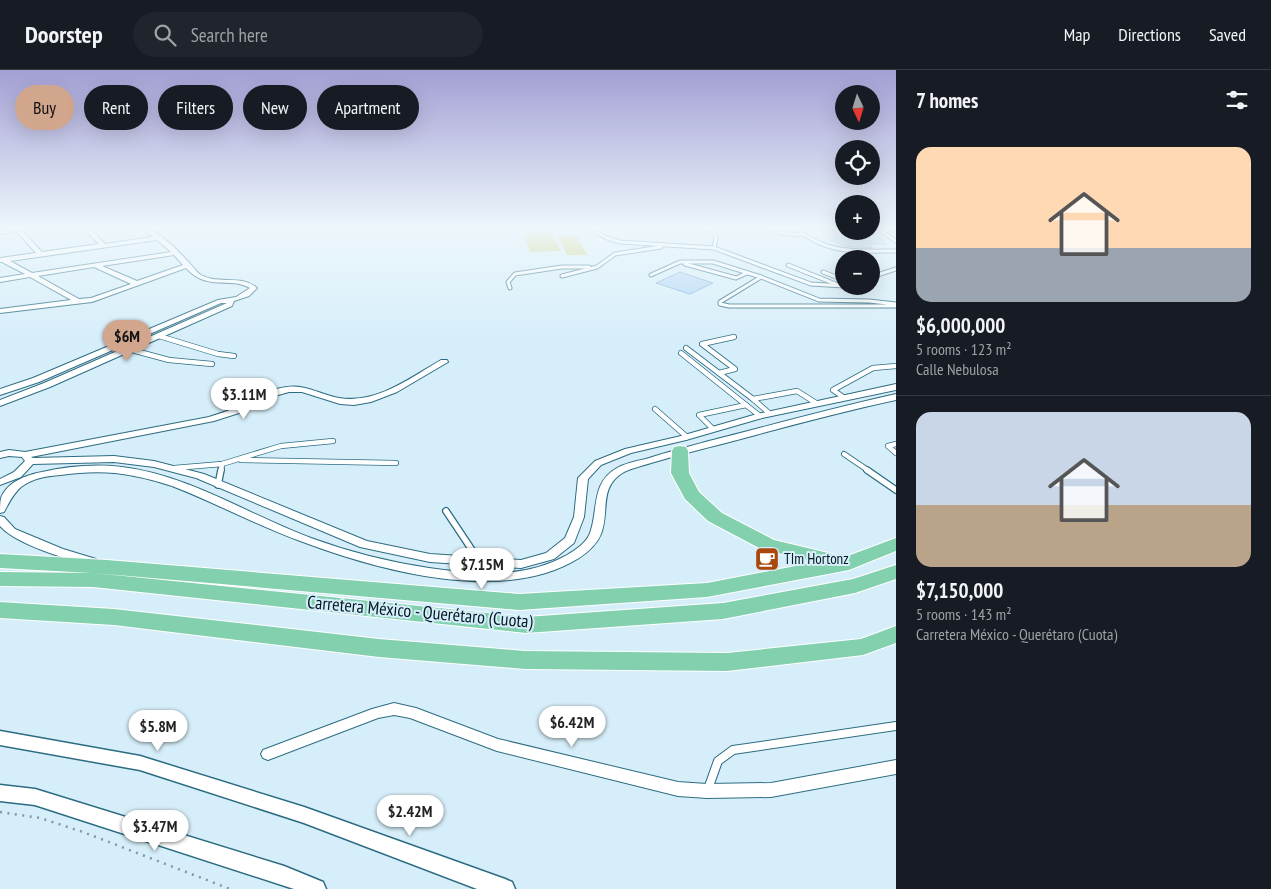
<!DOCTYPE html>
<meta charset="utf-8">
<style>
body{margin:0;font-family:"PT Sans Narrow",sans-serif;background:#20242c;color:#f1f3f6;height:100vh;display:flex;flex-direction:column;font-size:19px;white-space:nowrap}
*{box-sizing:border-box;margin:0}
p{font-size:16px;color:#9ea1a6}
.icon{flex:none;width:28px;height:28px;fill:none;stroke:currentColor;stroke-width:2;stroke-linecap:round;stroke-linejoin:round}
.map{position:relative;flex:1;overflow:hidden}
.panel{display:flex;flex-direction:column;background:#171b24;width:375px}
.panel>*{flex:none}
.banner{position:absolute;left:15px;top:15px;width:475px;height:45px;display:flex;gap:10px}
.needle{width:32px;rotate:176deg}
.fabs{position:absolute;left:835px;top:15px;display:grid;gap:10px}
.fabs a{display:grid;place-items:center;width:45px;height:45px;border-radius:50%;background:#171b24;box-shadow:0 5px 20px #0002;font-size:25px}
.price{position:absolute;translate:-50% -42px;padding:0 11px;border-radius:18px;background:#fff;color:#222;font-size:16px;line-height:32px;filter:drop-shadow(0 1px 2px #0008)}
.price::after{content:'';position:absolute;left:50%;top:30px;width:15px;height:11px;margin-left:-8px;background:inherit;clip-path:polygon(0 0,100% 0,50% 100%)}
.price.on{background:#d1a68d;color:#111}
ul{padding:0;list-style:none}
li{display:grid;align-content:center;gap:10px;height:265px;padding:0 20px}
li+li{border-top:1px solid #363941}
li span{display:grid;place-items:center;height:155px;border-radius:15px;color:#555}
li>.icon{margin-inline-start:auto}
span .icon{width:90px;height:90px;fill:#fffc;stroke-width:1}
li b{font-size:21px}
h2{display:flex;justify-content:space-between;align-items:center;height:60px;padding:0 20px;font-size:21px}
.pill{padding:0 18px;border-radius:22px;background:#171b24;box-shadow:0 5px 20px #0002;font-size:18px;line-height:45px}
.pill.on{background:#d1a68d;color:#111}
header{display:flex;align-items:center;gap:30px;box-sizing:border-box;height:70px;padding:0 25px;background:#171b24;border-bottom:1px solid #363941}
header strong{font-size:24px}
nav{display:flex;gap:28px;margin-inline-start:auto;font-size:18px}
.search{width:350px;height:45px;background:#20242c;display:flex;align-items:center;gap:12px;box-sizing:border-box;padding:0 18px;border-radius:28px;color:#9ea1a6;font-size:19px}
main{display:flex;flex:1;min-height:0}
.map>svg:first-child{display:block}
.green{fill:#d0c85c}
.building{fill:#b3d7f7;stroke:#81add3}
.lines{fill:none;stroke-linecap:round;stroke-linejoin:round}
.service-far3-casing{stroke:#2c6c82;stroke-width:5}
.service-far2-casing{stroke:#2c6c82;stroke-width:6}
.service-far1-casing{stroke:#2c6c82;stroke-width:8}
.service-casing{stroke:#2c6c82;stroke-width:10}
.minor-casing{stroke:#2c6c82;stroke-width:2}
.tertiary-casing{stroke:#2c6c82;stroke-width:3}
.motorway-casing{stroke:#fff;stroke-width:2}
.path{stroke:#8098a2;stroke-width:2.5;stroke-dasharray:2 5.5;stroke-linecap:butt}
.service-far3{stroke:#fff;stroke-width:3}
.service-far2{stroke:#fff;stroke-width:4.5}
.service-far1{stroke:#fff;stroke-width:5.5}
.service{stroke:#fff;stroke-width:8}
.minor{fill:#fff;fill-rule:evenodd}
.tertiary{fill:#fff;fill-rule:evenodd}
.motorway{fill:#83d0ae;fill-rule:evenodd}
.labels{text-anchor:middle;stroke-width:4;stroke-linejoin:round;paint-order:stroke}
.poi-label{font-size:15px;fill:#001922;stroke:#d6eef9;text-anchor:start}
.near-street-label{font-size:18px;fill:#001922;stroke:#d6eef9}
</style>
<header>
<strong>Doorstep</strong>
<div class="search"><svg class="icon" aria-label="search" viewBox="0 0 24 24"><circle cx="10" cy="10" r="6"/><path d="M15 15l6 6"/></svg>Search here</div>
<nav><a>Map</a><a>Directions</a><a>Saved</a></nav>
</header>
<main>
<div class="map">
<svg width="896" height="819" viewBox="0 0 896 819">
<rect width="100%" height="100%" fill="#d6eef9"/>
<!-- green -->
<g class="green">
<polygon points="523,163 552,163 561,181 530,182"/>
<polygon points="576,165 587,185 567,185 557,166"/>
</g>
<!-- building -->
<g class="building">
<polygon points="825,157 844,157 844,161 872,161 887,174 868,174 873,178 844,176 831,170 838,169"/>
<polygon points="680,202 713,213 690,224 656,213"/>
</g>
<g class="lines">
<defs>
<g id="service-far3">
<polyline points="595,157 596,162 607,168 620,172 714,178"/>
<polyline points="711,157 716,168 714,178 811,214 844,216"/>
<polyline points="769,157 780,163 802,165"/>
<path d="M795,157C825,185 858,181 896,181"/>
<polyline points="875,157 896,171"/>
<polyline points="880,160 896,160"/>
<polyline points="685,194 736,208 747,203"/>
<polyline points="788,195 838,215"/>
<polyline points="823,202 844,210"/>
<polyline points="651,205 680,192 713,192 761,207"/>
<polyline points="562,206 597,197 615,184 661,177"/>
<polyline points="871,207 896,199"/>
<polyline points="510,218 508,212 515,204 562,197 589,197"/>
<polyline points="896,234 869,231 819,230 761,207 720,232 720,234 729,236 896,236"/>
</g>
<g id="service-far2">
<polyline points="159,266 218,284 234,286"/>
<polyline points="686,278 753,329"/>
<polyline points="128,279 169,290 212,294"/>
<polyline points="681,283 746,335"/>
<polyline points="719,303 735,299 702,274 734,267"/>
<polyline points="843,327 833,320 873,298 896,296"/>
<polyline points="655,339 687,367"/>
<polyline points="769,343 753,329 797,321 816,333"/>
<polyline points="713,359 699,345 746,335 760,346"/>
<polyline points="896,374 888,376 896,383"/>
<polyline points="844,384 869,401"/>
<polyline points="241,390 396,393"/>
<polyline points="174,398 222,394 281,376 333,371"/>
<polyline points="221,401 222,394"/>
</g>
<g id="service-far1">
<polyline points="867,400 896,420"/>
<polyline points="218,415 221,400"/>
<polyline points="446,441 480,492"/>
</g>
<polyline id="service" points="708,719 718,691 733,680 896,656"/>
<g id="minor">
<path d="M17,157H32L21,160L42,182L99,174L81,157H88L105,174L153,167L141,157C155,157 181,183 190,194C194,197 196,202 201,205C219,215 242,204 257,218L249,226L234,231L232,236L50,317L0,336V330L44,313L227,233H221L39,312L0,325V319L33,308L218,230L236,227L250,218C229,206 208,222 186,198L92,232L0,243V239L71,230L30,207L0,212V208L25,204L2,192H0V188L36,183L16,161L0,164V160ZM157,170L171,182L32,203L10,191ZM174,185L183,195L137,211L102,196ZM94,197L131,214L91,228L79,229L38,206Z"/>
<path d="M441,290H447L448,292L397,322L371,332L354,335L340,334L302,322H289L271,327L239,343L214,351L31,387L33,388L114,386L154,391L204,404L367,471L430,484L521,490L546,483L565,468L574,447L578,408L595,391L625,379L681,366L757,344L896,314V320L762,348L686,370L631,383L601,395L588,409L584,447L574,473L554,489L521,498L430,492L360,477L196,408L154,397L114,392L33,394L21,407L0,415V409L14,402L25,391L22,387L9,386L0,388V382L9,380L25,382L209,347C217,344 226,342 234,338C252,330 268,319 287,317C306,314 321,325 339,328C377,334 410,308 441,290Z"/>
<path d="M896,324V330C835,343 775,360 714,376C693,381 672,387 651,393C642,396 632,398 624,402C598,417 610,441 601,464C597,474 588,482 579,488C505,535 380,501 303,472C258,456 216,433 172,416C131,403 104,399 61,405C47,406 33,408 21,417C13,424 9,433 4,442L0,443C0,439 0,432 1,428C7,412 26,405 42,402C68,396 96,394 122,397C189,405 249,445 311,468C349,482 389,492 429,498C476,505 524,509 567,485C577,479 588,472 591,460C598,437 592,412 617,398C626,393 636,391 646,389C667,382 688,377 709,371C772,355 833,338 896,324Z"/>
<path d="M0,446L4,447L15,459L63,479L96,489L98,492L96,495L92,496C67,489 17,475 0,456Z"/>
<polygon points="394,633 416,638 498,669 678,712 707,714 771,713 896,690 896,704 771,727 707,728 678,726 497,681 410,648 394,645 378,648 268,690 263,688 261,684 263,680 372,639"/>
</g>
<g id="tertiary">
<polygon points="0,661 140,686 304,737 505,809 512,812 515,819 477,819 304,753 140,700 0,675"/>
<polygon points="0,715 35,719 284,796 323,812 326,819 294,819 35,735 0,731"/>
</g>
<g id="motorway">
<polygon points="680,376 686,377 688,381 689,403 699,422 722,443 774,470 845,487 896,468 896,481 849,500 707,527 519,540 94,503 526,547 723,533 853,509 896,495 896,509 855,523 723,549 526,563 93,517 0,516 0,502 92,503 0,498 0,484 107,490 519,524 707,513 816,492 761,479 708,451 685,429 671,403 672,381 674,377"/>
<polygon points="0,532 114,539 379,569 525,581 727,583 861,569 896,556 896,573 863,585 727,601 525,599 379,587 114,555 0,548"/>
</g>
</defs>
<!-- service-far3 casing -->
<use href="#service-far3" class="service-far3-casing"/>
<!-- service-far2 casing -->
<use href="#service-far2" class="service-far2-casing"/>
<!-- service-far1 casing -->
<use href="#service-far1" class="service-far1-casing"/>
<!-- service casing -->
<use href="#service" class="service-casing"/>
<!-- minor casing -->
<use href="#minor" class="minor-casing"/>
<!-- tertiary casing -->
<use href="#tertiary" class="tertiary-casing"/>
<!-- motorway casing -->
<use href="#motorway" class="motorway-casing"/>
<!-- path -->
<polyline class="path" points="0,742 40,748 83,762 230,819"/>
<!-- service-far3 -->
<use href="#service-far3" class="service-far3"/>
<!-- service-far2 -->
<use href="#service-far2" class="service-far2"/>
<!-- service-far1 -->
<use href="#service-far1" class="service-far1"/>
<!-- service -->
<use href="#service" class="service"/>
<!-- minor -->
<use href="#minor" class="minor"/>
<!-- tertiary -->
<use href="#tertiary" class="tertiary"/>
<!-- motorway -->
<use href="#motorway" class="motorway"/>
</g>
<!-- sky -->
<linearGradient id="sky" x2="0" y2="1"><stop stop-color="#a39fd4"/><stop offset="0.58" stop-color="#edf7fc"/><stop offset="1" stop-color="#edf7fc" stop-opacity="0"/></linearGradient>
<rect width="896" height="272" fill="url(#sky)"/>
<!-- icons -->
<defs>
<symbol id="cafe-square" viewBox="-11 -11 22 22"><rect x="-9" y="-9" width="18" height="18" rx="4" fill="#a9470c" stroke="#d6eef9"/><path d="M-5.5-4.5H6V0H3Q3 3.5 0 3.5H-2.5Q-5.5 3.5-5.5 0ZM3-3.2v2h1.7v-2ZM-6 4.5H4V6H-6Z" fill="#fff"/></symbol>
</defs>
<g fill-rule="evenodd">
<use href="#cafe-square" x="753" y="475" width="28" height="28"/>
</g>
<g class="labels">
<!-- poi labels -->
<g class="poi-label">
<text x="784" y="494">TIm Hortonz</text>
</g>
<!-- near-street labels -->
<g class="near-street-label">
<text transform="translate(420 542) rotate(5)" y="6">Carretera México - Querétaro (Cuota)</text>
</g>
</g>
</svg>
<div class="fabs">
<a><svg class="needle" viewBox="-14 -14 28 28"><path d="M0-13l5 13h-10z" fill="#e53935"/><path d="M0 13l5-13h-10z" fill="#9ea1a6"/></svg></a>
<a><svg class="icon" aria-label="locate" viewBox="0 0 24 24"><circle cx="12" cy="12" r="6"/><path d="M12 2v4M12 18v4M2 12h4M18 12h4"/></svg></a>
<a>+</a>
<a>−</a>
</div>
<b class="price on" style="left:127px;top:292px">$6M</b>
<b class="price" style="left:244px;top:350px">$3.11M</b>
<b class="price" style="left:482px;top:520px">$7.15M</b>
<b class="price" style="left:572px;top:678px">$6.42M</b>
<b class="price" style="left:158px;top:682px">$5.8M</b>
<b class="price" style="left:410px;top:767px">$2.42M</b>
<b class="price" style="left:155px;top:782px">$3.47M</b>
<div class="banner">
<a class="pill on">Buy</a>
<a class="pill">Rent</a>
<a class="pill">Filters</a>
<a class="pill">New</a>
<a class="pill">Apartment</a>
</div>
</div>
<section class="panel">
<h2>7 homes<svg class="icon" aria-label="filters" viewBox="0 0 24 24"><path d="M4 7h16M4 17h16"/><circle cx="9" cy="7" r="2"/><circle cx="15" cy="17" r="2"/></svg></h2>
<ul>
<li><span style="background:linear-gradient(#ffd9b3 65%,#9aa5b1 0)"><svg class="icon" aria-label="home" viewBox="0 0 24 24"><path d="M3 11l9-7 9 7M6 9v11h12V9"/></svg></span><div><b>$6,000,000</b><p>5 rooms · 123 m²</p><p>Calle Nebulosa</p></div></li>
<li><span style="background:linear-gradient(#c9d6e8 60%,#b9a48a 0)"><svg class="icon" aria-label="home" viewBox="0 0 24 24"><path d="M3 11l9-7 9 7M6 9v11h12V9"/></svg></span><div><b>$7,150,000</b><p>5 rooms · 143 m²</p><p>Carretera México - Querétaro (Cuota)</p></div></li>
</ul>
</section>
</main>
